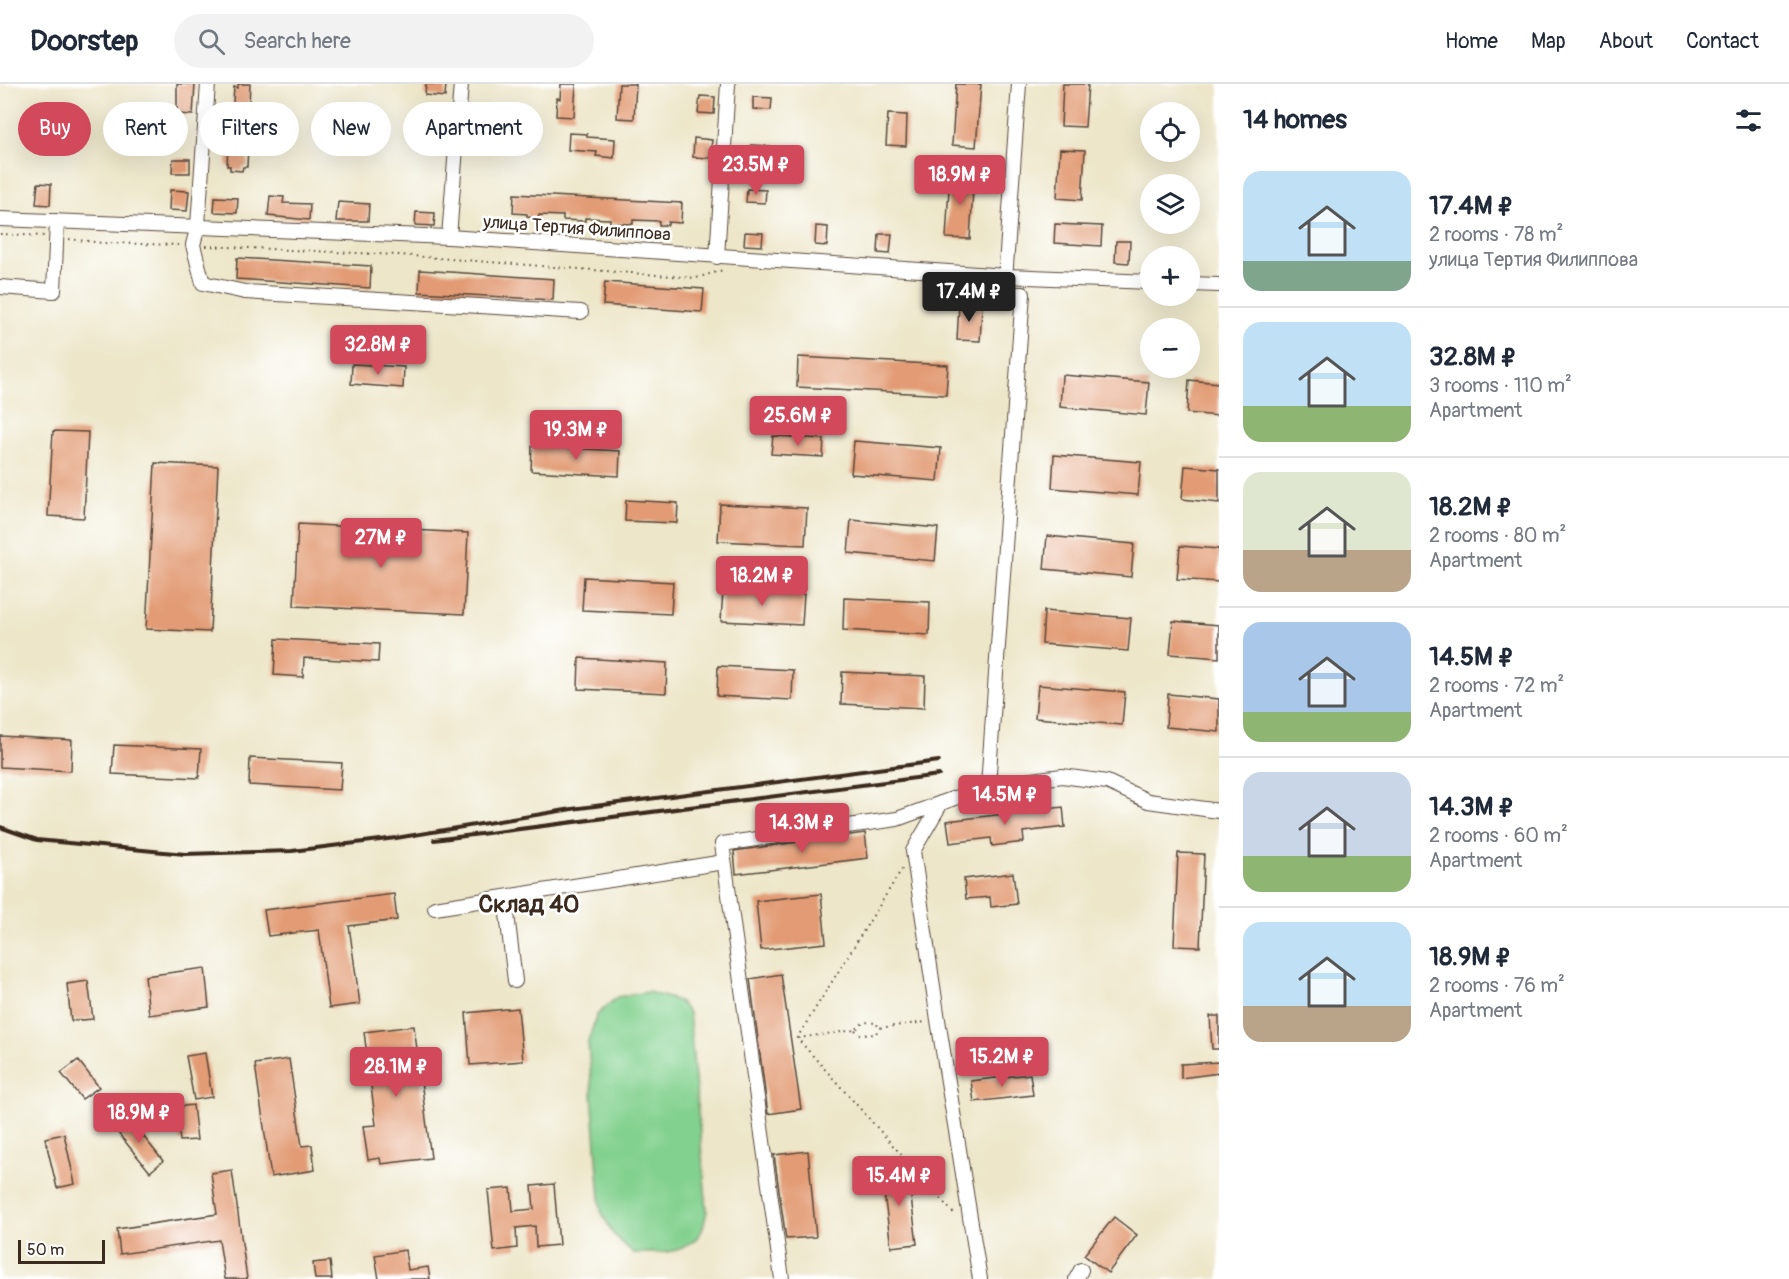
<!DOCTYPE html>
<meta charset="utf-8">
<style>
body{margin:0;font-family:Pangolin,sans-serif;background:#f2f2f3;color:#1f2937;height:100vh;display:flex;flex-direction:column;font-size:22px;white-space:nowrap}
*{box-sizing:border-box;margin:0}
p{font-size:20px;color:#747a83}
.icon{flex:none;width:33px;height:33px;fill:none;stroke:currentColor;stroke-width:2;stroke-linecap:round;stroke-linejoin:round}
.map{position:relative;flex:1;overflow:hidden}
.sheet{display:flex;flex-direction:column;background:#fff;width:570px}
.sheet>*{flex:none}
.guide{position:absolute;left:18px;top:18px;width:570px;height:54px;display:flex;gap:12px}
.controls{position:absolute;left:1140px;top:18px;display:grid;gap:12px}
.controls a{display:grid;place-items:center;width:60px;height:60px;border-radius:50%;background:#fff;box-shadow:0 6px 24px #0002;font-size:30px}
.scale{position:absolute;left:18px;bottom:15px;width:87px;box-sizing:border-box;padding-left:6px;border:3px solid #3b2a1e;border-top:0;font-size:16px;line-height:21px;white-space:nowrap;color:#3b2a1e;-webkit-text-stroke:4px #fff;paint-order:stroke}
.price{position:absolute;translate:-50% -51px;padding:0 14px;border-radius:6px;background:#d1495b;color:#fff;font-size:20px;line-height:39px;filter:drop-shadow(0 2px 3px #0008)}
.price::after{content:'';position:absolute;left:50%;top:36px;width:18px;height:14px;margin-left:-9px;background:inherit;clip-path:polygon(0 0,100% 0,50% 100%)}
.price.current{background:#222;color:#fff}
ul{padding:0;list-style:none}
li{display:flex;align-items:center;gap:18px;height:150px;padding:0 24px}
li+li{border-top:2px solid #e0e1e3}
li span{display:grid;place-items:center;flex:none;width:168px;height:120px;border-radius:18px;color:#555}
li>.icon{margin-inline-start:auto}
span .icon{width:72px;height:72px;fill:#fffc;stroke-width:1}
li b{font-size:26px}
h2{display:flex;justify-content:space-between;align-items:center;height:72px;padding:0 24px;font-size:26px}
.pill{padding:0 21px;border-radius:27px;background:#fff;box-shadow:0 6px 24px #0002;font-size:21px;line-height:54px}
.pill.current{background:#d1495b;color:#fff}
header{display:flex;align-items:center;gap:36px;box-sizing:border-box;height:84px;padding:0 30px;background:#fff;border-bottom:2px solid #e0e1e3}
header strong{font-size:28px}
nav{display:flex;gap:33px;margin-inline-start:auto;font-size:21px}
.search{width:420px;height:54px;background:#f2f2f3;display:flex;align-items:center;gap:15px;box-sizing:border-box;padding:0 21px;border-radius:33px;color:#747a83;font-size:22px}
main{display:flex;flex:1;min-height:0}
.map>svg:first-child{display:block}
.green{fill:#83d18f;stroke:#5f7e56;stroke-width:1.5}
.building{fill:#e29b74}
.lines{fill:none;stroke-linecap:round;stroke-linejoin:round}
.minor-casing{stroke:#564638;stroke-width:16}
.path{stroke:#564638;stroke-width:2;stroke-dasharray:1.5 4.5;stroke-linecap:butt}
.minor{stroke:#fff;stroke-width:14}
.rail{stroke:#3b2a1e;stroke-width:4}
.labels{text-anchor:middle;stroke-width:5;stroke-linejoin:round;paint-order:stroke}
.street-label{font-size:18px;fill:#3b2a1e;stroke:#fff}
.district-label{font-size:24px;font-weight:bold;fill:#3b2a1e;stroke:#fff}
</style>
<header>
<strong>Doorstep</strong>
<div class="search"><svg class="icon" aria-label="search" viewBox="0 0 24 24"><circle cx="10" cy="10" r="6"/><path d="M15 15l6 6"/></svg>Search here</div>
<nav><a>Home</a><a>Map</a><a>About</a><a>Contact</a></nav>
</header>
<main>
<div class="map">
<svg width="1219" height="1195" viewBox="0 0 1219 1195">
<rect width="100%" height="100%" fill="#fff"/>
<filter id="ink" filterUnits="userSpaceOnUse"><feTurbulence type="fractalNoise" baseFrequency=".0167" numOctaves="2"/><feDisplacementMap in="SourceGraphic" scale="12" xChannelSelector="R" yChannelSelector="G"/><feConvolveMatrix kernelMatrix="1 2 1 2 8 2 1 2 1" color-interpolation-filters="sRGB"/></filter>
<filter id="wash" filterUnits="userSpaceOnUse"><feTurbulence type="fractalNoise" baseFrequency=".008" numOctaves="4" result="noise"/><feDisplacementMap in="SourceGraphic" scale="24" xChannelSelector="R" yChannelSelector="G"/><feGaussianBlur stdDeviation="1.35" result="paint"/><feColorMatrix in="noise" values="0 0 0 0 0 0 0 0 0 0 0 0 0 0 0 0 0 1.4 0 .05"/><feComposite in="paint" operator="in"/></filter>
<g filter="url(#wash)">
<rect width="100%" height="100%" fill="#ede6c9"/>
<!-- green -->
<path class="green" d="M648,908L679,917L689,929L707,1127C705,1134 704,1144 700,1150C683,1172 658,1169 633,1169L613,1150L601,1127L588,957L597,931L617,913Z"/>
<g id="blocks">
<!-- building -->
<g class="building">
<polygon points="177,0 195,0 193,31 177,30"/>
<polygon points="238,0 250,0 249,19 252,20 251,34 232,33 234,3 238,4"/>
<polygon points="426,0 446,0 445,13 425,11"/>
<polygon points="561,0 576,0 574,33 556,32 557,14 560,15"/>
<polygon points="619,0 636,0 634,35 617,34"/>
<polygon points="956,0 981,0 976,63 952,61"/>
<polygon points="1063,0 1088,0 1085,43 1061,42"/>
<polygon points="700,12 715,13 714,30 698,29"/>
<polygon points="753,13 772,14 771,26 753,25"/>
<polygon points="476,26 493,28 492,43 475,42"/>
<polygon points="888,30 907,31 906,62 886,61"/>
<polygon points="420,38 440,39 439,50 419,48"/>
<polygon points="569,49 587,50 587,53 615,55 614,74 596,72 597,68 568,66"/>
<polygon points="694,54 712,56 710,74 693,73"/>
<polygon points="228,61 248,62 247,83 243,83 242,87 230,86 230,82 227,82"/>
<polygon points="751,61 769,62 769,76 750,75"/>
<polygon points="1060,65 1085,66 1082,116 1057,114"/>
<polygon points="173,75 190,75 190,89 172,89"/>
<polygon points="950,88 974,90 970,155 946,154"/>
<polygon points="38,99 51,100 50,121 36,120"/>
<polygon points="747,105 766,106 765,119 746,118"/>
<polygon points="170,106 189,107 187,127 169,126"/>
<polygon points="514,110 682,119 681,139 668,138 668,141 659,141 659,137 633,136 633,140 610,139 610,135 585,134 585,137 563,136 563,132 539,131 538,134 527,133 527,130 513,129"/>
<polygon points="270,112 284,113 283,119 310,120 309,136 268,132"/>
<polygon points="215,113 238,114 237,129 214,128"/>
<polygon points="338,118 369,120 368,137 336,137"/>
<polygon points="416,128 435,129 434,142 415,141"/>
<polygon points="1055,140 1102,142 1101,162 1054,159"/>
<polygon points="816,142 828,143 827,162 815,161"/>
<polygon points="745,148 763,149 762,162 744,161"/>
<polygon points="879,150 892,150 890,170 878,169"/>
<polygon points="1116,157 1130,157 1129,179 1115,178"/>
<polygon points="237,174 371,182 370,204 236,195"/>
<polygon points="420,186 554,195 553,216 419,208"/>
<polygon points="605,198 704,205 702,228 603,221"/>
<polygon points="959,220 982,222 980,257 957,256"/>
<polygon points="798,273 948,281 946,311 797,303"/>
<polygon points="352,280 404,283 403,304 351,300"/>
<polygon points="1062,291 1149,298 1146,331 1060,323"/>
<polygon points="1189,296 1219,299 1219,332 1187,329"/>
<polygon points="53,347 88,348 84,434 48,432"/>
<polygon points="773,352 824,355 823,373 771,370"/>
<polygon points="854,357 941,364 938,397 851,390"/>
<polygon points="532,362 620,367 619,392 531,387"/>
<polygon points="1054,371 1141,378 1138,411 1052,404"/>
<polygon points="155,379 218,382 210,548 146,545"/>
<polygon points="1185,382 1219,385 1219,419 1182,415"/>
<polygon points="626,416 678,419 677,439 625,437"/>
<polygon points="720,420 807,424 805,461 718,457"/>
<polygon points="851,436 938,444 935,477 848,469"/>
<polygon points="298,440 468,449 464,530 294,522"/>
<polygon points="1047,452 1134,460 1131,493 1044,485"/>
<polygon points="1180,462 1219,465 1219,498 1177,495"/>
<polygon points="584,493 673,498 671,530 582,526"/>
<polygon points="723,506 804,510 802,541 721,537"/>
<polygon points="844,514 930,518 929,551 843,546"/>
<polygon points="1044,527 1131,534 1128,567 1042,560"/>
<polygon points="1173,537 1219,541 1219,574 1170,570"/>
<polygon points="276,555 379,560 378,578 304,574 303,593 274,591"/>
<polygon points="579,574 667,579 666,609 578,605"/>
<polygon points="718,582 793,586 792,616 717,612"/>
<polygon points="842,588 925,592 924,624 841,620"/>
<polygon points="1038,601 1125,608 1122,641 1035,634"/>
<polygon points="1168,610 1219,615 1219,648 1166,643"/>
<polygon points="0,652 72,656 71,687 0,683"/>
<polygon points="114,661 201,665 199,694 112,690"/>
<polygon points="250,674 342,679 340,706 249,701"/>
<polygon points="1063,723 1065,743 1023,748 1024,758 992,762 991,754 950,759 947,737"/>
<polygon points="865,749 868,774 736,790 734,767"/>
<polygon points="1178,769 1204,770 1200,863 1174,862"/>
<polygon points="1013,789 1017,820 991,823 990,813 966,815 964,795"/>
<polygon points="394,810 397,836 349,842 360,920 329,924 319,846 268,852 264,826"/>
<polygon points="821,810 826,859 761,866 756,817"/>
<polygon points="205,884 209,923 149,931 145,892"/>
<polygon points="781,890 801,1025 768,1030 750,895"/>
<polygon points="88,897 93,935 71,937 67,900"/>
<polygon points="518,924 523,977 470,981 466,929"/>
<polygon points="1210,932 1219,932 1219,965 1212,965"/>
<polygon points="414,942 431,1074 381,1080 380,1074 368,1076 363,1042 376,1041 364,948"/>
<polygon points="205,969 212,1013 194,1016 186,972"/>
<polygon points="289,975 302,1062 312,1061 315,1086 271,1093 255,980"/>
<polygon points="78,976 99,1003 82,1015 61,989"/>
<polygon points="1219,978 1219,989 1181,994 1181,980"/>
<polygon points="1030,990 1033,1011 974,1018 971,997"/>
<polygon points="193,1021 197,1056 180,1057 176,1023"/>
<polygon points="128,1033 163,1077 150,1088 114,1044"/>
<polygon points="64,1050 75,1100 57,1104 45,1054"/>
<polygon points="808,1067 816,1153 786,1155 774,1071"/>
<polygon points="907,1082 917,1160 891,1163 881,1086"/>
<polygon points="232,1086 247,1195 225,1195 219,1156 120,1170 117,1145 217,1130 211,1089"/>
<polygon points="554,1100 559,1161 536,1163 535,1142 516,1144 517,1164 494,1167 488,1106 511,1104 513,1127 534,1125 532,1102"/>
<polygon points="1114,1133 1137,1151 1108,1189 1084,1171"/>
<polygon points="405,1166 408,1186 428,1183 430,1195 379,1195 375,1171"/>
<polygon points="330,1177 332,1195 315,1195 313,1179"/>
</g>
</g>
</g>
<g filter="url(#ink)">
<use href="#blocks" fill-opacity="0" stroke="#564638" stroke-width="1.5"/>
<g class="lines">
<defs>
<g id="minor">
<polyline points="208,0 198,141 193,161 203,199 245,208 581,228"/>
<polyline points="1019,0 1004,210 1023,210 988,702 1062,692 1107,698 1148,717 1219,727"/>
<polyline points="0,135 449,153 1006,192 1150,198"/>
<polyline points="449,153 461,0"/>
<polyline points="717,173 728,0"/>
<polyline points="1190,200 1219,201"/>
<polyline points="0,203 54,207 57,137"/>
<polyline points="941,719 913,767 938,936 980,1195"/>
<polyline points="505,813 515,897"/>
<polyline points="435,824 724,778"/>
<polyline points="782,1195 722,760 897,735 988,702"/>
<polyline points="1076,1195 1081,1186"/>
</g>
</defs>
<!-- minor casing -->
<use href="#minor" class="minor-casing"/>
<!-- path -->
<g class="path">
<polyline points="0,150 45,152"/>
<polyline points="69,155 103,159 180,161"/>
<polyline points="206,162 399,171 696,194 723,186"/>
<polyline points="902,785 797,954 956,1132"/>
<polyline points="855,946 861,951 876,950 878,944"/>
<polyline points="798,954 855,946 864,938 877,939 878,944 926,938"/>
</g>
<!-- minor -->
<use href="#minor" class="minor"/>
<!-- rail -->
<g class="rail">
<polyline points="0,743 37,756 185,770 292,767 396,754 572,725 939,677"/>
<polyline points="434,756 939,691"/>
</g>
</g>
</g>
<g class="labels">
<!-- street labels -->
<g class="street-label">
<text transform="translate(577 144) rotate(4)" y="6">улица Тертия Филиппова</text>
</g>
<!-- district labels -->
<g class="district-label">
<text x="529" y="828">Склад 40</text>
</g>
</g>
</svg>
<div class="controls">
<a><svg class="icon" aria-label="locate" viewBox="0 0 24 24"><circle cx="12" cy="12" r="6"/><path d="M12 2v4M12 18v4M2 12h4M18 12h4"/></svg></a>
<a><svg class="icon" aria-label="layers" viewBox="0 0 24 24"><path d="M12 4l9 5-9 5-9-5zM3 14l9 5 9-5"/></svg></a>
<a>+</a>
<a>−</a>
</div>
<div class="scale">50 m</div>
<b class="price" style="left:756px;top:112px">23.5M ₽</b>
<b class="price" style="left:960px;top:122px">18.9M ₽</b>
<b class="price current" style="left:969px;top:239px">17.4M ₽</b>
<b class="price" style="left:378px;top:292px">32.8M ₽</b>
<b class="price" style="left:798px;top:363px">25.6M ₽</b>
<b class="price" style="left:576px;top:377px">19.3M ₽</b>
<b class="price" style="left:381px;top:485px">27M ₽</b>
<b class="price" style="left:762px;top:523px">18.2M ₽</b>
<b class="price" style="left:1005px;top:742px">14.5M ₽</b>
<b class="price" style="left:802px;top:770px">14.3M ₽</b>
<b class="price" style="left:1002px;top:1004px">15.2M ₽</b>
<b class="price" style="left:396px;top:1014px">28.1M ₽</b>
<b class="price" style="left:139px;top:1060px">18.9M ₽</b>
<b class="price" style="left:899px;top:1123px">15.4M ₽</b>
<div class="guide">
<a class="pill current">Buy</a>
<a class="pill">Rent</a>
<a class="pill">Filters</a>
<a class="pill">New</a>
<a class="pill">Apartment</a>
</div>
</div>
<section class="sheet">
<h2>14 homes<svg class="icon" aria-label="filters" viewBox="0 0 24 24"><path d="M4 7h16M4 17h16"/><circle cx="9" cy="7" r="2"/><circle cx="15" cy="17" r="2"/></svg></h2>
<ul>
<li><span style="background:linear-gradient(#bfe0f5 75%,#7fa58c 0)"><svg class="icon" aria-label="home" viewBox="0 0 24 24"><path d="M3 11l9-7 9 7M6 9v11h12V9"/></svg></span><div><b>17.4M ₽</b><p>2 rooms · 78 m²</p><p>улица Тертия Филиппова</p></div></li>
<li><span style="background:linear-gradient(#bfe0f5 70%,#8fb573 0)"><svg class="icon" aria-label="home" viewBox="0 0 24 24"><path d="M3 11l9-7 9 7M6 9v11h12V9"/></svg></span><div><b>32.8M ₽</b><p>3 rooms · 110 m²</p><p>Apartment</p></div></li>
<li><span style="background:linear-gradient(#dfe7d0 65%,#b9a48a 0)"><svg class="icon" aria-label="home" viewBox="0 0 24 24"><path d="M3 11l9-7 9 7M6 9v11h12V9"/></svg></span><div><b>18.2M ₽</b><p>2 rooms · 80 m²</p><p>Apartment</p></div></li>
<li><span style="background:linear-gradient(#a9c7e8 75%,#8fb573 0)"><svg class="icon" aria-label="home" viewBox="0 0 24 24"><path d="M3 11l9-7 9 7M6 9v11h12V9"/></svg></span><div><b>14.5M ₽</b><p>2 rooms · 72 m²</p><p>Apartment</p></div></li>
<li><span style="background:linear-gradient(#c9d6e8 70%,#8fb573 0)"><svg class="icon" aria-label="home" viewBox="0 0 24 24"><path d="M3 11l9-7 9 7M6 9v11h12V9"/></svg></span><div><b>14.3M ₽</b><p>2 rooms · 60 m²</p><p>Apartment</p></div></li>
<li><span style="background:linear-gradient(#bfe0f5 70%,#b9a48a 0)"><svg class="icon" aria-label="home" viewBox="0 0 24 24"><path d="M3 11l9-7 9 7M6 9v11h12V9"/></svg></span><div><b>18.9M ₽</b><p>2 rooms · 76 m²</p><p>Apartment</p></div></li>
</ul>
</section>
</main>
